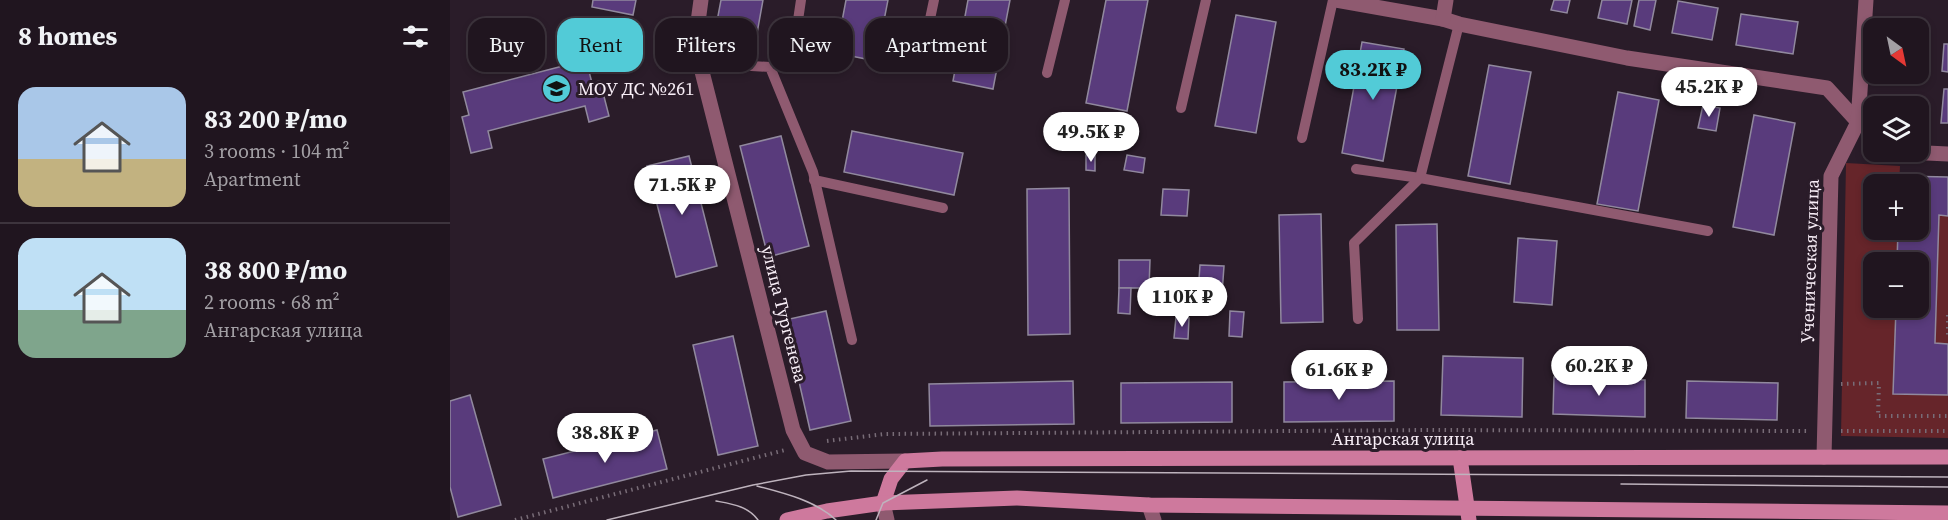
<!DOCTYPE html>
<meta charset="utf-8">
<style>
body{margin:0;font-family:"Source Serif 4",serif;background:#2d222c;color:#f1f3f6;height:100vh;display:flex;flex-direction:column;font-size:22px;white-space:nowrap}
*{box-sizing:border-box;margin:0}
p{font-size:20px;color:#a29fa4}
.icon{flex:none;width:33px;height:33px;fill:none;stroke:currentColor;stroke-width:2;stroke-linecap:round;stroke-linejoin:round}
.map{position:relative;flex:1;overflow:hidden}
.details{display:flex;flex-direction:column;background:#20151f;width:450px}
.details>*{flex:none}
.top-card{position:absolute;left:18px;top:18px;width:570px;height:54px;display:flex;gap:12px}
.needle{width:39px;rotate:147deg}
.buttons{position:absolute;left:1413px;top:18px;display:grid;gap:12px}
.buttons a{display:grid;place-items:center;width:66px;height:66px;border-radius:12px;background:#20151f;box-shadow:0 3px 9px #0003,0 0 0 2px #3d343d;font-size:30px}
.price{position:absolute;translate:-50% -51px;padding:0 14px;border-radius:21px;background:#fff;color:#222;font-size:20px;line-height:39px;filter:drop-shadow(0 2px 3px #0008)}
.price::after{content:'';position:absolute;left:50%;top:36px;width:18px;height:14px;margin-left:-9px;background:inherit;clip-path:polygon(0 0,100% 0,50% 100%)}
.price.active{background:#52cbd7;color:#111}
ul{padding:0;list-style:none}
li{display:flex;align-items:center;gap:18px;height:150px;padding:0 18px}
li+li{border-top:2px solid #3d343d}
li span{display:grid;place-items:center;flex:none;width:168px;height:120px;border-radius:18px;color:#555}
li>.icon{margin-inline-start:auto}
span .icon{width:72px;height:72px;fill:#fffc;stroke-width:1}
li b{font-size:26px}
h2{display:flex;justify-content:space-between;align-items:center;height:72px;padding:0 18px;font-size:26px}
.chip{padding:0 21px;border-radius:18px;background:#20151f;box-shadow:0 3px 9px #0003,0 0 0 2px #3d343d;font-size:21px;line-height:54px}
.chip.active{background:#52cbd7;color:#111}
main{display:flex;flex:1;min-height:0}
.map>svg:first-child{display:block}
.green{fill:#66252a}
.building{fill:#593b7c;stroke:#91899e;stroke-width:1.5}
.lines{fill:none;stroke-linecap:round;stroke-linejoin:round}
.path{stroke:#786c77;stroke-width:4;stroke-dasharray:1.5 4.5;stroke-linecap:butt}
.lane{stroke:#8f5a70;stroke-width:10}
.street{stroke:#8f5a70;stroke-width:15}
.secondary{stroke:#ce799d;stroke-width:15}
.tram{stroke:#beb3bd;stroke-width:1.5}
.labels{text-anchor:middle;stroke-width:6;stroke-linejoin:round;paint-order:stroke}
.poi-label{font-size:18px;fill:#f9eff8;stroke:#2a1c29;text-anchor:start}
.street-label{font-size:18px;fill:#f9eff8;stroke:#2a1c29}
</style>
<main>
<section class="details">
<h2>8 homes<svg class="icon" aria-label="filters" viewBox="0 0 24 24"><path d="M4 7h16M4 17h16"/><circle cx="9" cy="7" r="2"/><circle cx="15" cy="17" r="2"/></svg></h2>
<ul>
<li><span style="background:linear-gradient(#a9c7e8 60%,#c2b280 0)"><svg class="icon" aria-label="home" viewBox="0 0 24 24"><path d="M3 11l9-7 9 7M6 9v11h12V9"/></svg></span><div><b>83 200 ₽/mo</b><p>3 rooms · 104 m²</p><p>Apartment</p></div></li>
<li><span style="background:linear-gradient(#bfe0f5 60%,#7fa58c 0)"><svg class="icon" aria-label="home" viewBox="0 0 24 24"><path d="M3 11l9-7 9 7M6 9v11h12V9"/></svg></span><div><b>38 800 ₽/mo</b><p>2 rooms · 68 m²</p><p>Ангарская улица</p></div></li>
</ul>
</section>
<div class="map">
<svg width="1498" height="520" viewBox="0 0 1498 520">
<rect width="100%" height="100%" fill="#2a1c29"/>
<!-- green -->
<g class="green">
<polygon points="1396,163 1450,166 1449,184 1424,184 1424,230 1448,230 1447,262 1424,262 1424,308 1446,308 1443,394 1498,395 1498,438 1391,436"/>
<polygon points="1489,215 1498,216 1498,344 1485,343"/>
</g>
<!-- building -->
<g class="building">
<polygon points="143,0 186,0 183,15 142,7"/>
<polygon points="271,0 313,0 306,39 265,32"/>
<polygon points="396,0 438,0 426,61 386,53"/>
<polygon points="518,0 560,0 543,89 503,81"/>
<polygon points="656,0 698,0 677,111 636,103"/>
<polygon points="1104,0 1120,0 1117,13 1101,10"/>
<polygon points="1152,0 1182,0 1177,24 1148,18"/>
<polygon points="1189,0 1206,0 1200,30 1184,26"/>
<polygon points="1228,1 1268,8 1262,40 1222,33"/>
<polygon points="1291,14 1348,22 1343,54 1286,45"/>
<polygon points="786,15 826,22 806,133 765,126"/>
<polygon points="912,42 954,49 933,161 892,153"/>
<polygon points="1494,44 1498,44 1498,72 1492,71"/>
<polygon points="136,60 142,83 150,81 159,116 139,122 135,106 38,131 42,148 21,153 12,117 19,115 13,92"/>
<polygon points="1039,65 1081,72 1060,184 1018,176"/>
<polygon points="1494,89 1498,89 1498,123 1491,123"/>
<polygon points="1168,92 1209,100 1188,211 1147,204"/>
<polygon points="1253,105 1270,108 1266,131 1248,128"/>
<polygon points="1304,115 1345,123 1324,235 1283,227"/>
<polygon points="402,131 513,153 504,195 394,172"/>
<polygon points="331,136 359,246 318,257 290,146"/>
<polygon points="636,155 645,155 645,171 636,170"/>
<polygon points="677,155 695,158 693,173 674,170"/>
<polygon points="239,156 267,266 226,277 197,166"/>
<polygon points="1450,176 1498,177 1498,216 1489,215 1485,343 1498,344 1498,395 1443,394 1446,308 1468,308 1468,262 1447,262 1448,230 1468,230 1468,184 1449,184"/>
<polygon points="619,188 620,334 578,335 577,189"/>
<polygon points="713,189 739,190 737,216 711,215"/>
<polygon points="871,214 873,322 831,323 829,215"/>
<polygon points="987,224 989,330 947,330 946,225"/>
<polygon points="1068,238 1107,241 1102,305 1064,302"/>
<polygon points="669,260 700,260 699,288 669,288"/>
<polygon points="750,265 774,266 772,294 748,293"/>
<polygon points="669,288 681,288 680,314 668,313"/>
<polygon points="376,311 401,421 360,430 335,320"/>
<polygon points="780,311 794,312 792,337 779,336"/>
<polygon points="726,317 739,318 738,339 724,338"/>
<polygon points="283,336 308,446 268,455 243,345"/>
<polygon points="993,356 1073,358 1072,417 991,415"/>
<polygon points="1104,377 1195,380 1195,417 1103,414"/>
<polygon points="623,381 624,424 480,426 479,384"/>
<polygon points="944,381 944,421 834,422 834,382"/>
<polygon points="1237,381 1328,383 1327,420 1236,418"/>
<polygon points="782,382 782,422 671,423 671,383"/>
<polygon points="20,395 51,505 8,517 0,487 0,401"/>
<polygon points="207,430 217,469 103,498 93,459"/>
</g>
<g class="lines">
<!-- path -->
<g class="path">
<polyline points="1498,315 1498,335"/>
<polyline points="1391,384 1429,383 1428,416 1498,416"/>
<polyline points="1391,431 1498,431"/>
<polyline points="377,441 435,434 978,430 1359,431"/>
<polyline points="65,520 335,450"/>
</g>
<!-- lane -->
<g class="lane">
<polyline points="347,27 351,0"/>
<polyline points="472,57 484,0"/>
<polyline points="250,63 320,67 363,172 402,340"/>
<polyline points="597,73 615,0"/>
<polyline points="731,108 756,0"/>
<polyline points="852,138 883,0"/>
<polyline points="906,169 970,178 1258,231"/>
<polyline points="364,180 493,208"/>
<polyline points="908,319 904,243 970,178 1009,24"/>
</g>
<!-- street -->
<g class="street">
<polyline points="251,0 245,44 343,430 355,453 378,462 455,461"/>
<polyline points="886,0 993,19 1009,24 1177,58 1377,88 1408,122 1424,129"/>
<polyline points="993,19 996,0"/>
<polyline points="1468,149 1477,153 1498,154"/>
<polyline points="1374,457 1381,176 1408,122 1416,0"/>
<polyline points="433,503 437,520"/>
<polyline points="699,505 704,520"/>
</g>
<!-- secondary -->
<g class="secondary">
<polyline points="1010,458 1019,520"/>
<polyline points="433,503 441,479 455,461 492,459 1498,457"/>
<polyline points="337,520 377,511 433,503 567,498 699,505 1498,513"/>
</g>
<!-- tram -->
<g class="tram">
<polyline points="1171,484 1498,487"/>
<path d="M307,486C334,493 366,501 386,520"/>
<path d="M266,501C282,504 298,506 308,520"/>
<polyline points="157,520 303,485 356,475 401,471 1498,477"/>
<polyline points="426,520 433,503 477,480"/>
</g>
</g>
<!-- icons -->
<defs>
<symbol id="school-disc" viewBox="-11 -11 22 22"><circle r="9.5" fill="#52cbd7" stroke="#2a1c29"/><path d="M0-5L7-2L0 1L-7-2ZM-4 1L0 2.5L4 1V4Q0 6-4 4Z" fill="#111"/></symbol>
</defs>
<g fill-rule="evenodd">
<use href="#school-disc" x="90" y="72" width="33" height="33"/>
</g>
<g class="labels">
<!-- poi labels -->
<g class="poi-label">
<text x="128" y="95">МОУ ДС №261</text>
</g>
<!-- street labels -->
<g class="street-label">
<text transform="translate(1360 261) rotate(-88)" y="6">Ученическая улица</text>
<text transform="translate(334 314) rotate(76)" y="6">улица Тургенева</text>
<text x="953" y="445">Ангарская улица</text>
</g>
</g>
</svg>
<div class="buttons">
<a><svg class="needle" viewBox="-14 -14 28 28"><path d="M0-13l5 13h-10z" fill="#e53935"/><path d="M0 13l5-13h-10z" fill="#a29fa4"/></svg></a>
<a><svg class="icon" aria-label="layers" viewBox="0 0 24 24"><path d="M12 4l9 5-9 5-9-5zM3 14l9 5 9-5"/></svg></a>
<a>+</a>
<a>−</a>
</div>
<b class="price active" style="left:923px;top:101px">83.2K ₽</b>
<b class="price" style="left:1259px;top:118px">45.2K ₽</b>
<b class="price" style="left:641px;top:163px">49.5K ₽</b>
<b class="price" style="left:232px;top:216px">71.5K ₽</b>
<b class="price" style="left:732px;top:328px">110K ₽</b>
<b class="price" style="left:1149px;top:397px">60.2K ₽</b>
<b class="price" style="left:889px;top:401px">61.6K ₽</b>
<b class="price" style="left:155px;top:464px">38.8K ₽</b>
<div class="top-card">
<a class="chip">Buy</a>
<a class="chip active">Rent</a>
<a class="chip">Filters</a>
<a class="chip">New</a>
<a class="chip">Apartment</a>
</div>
</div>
</main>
